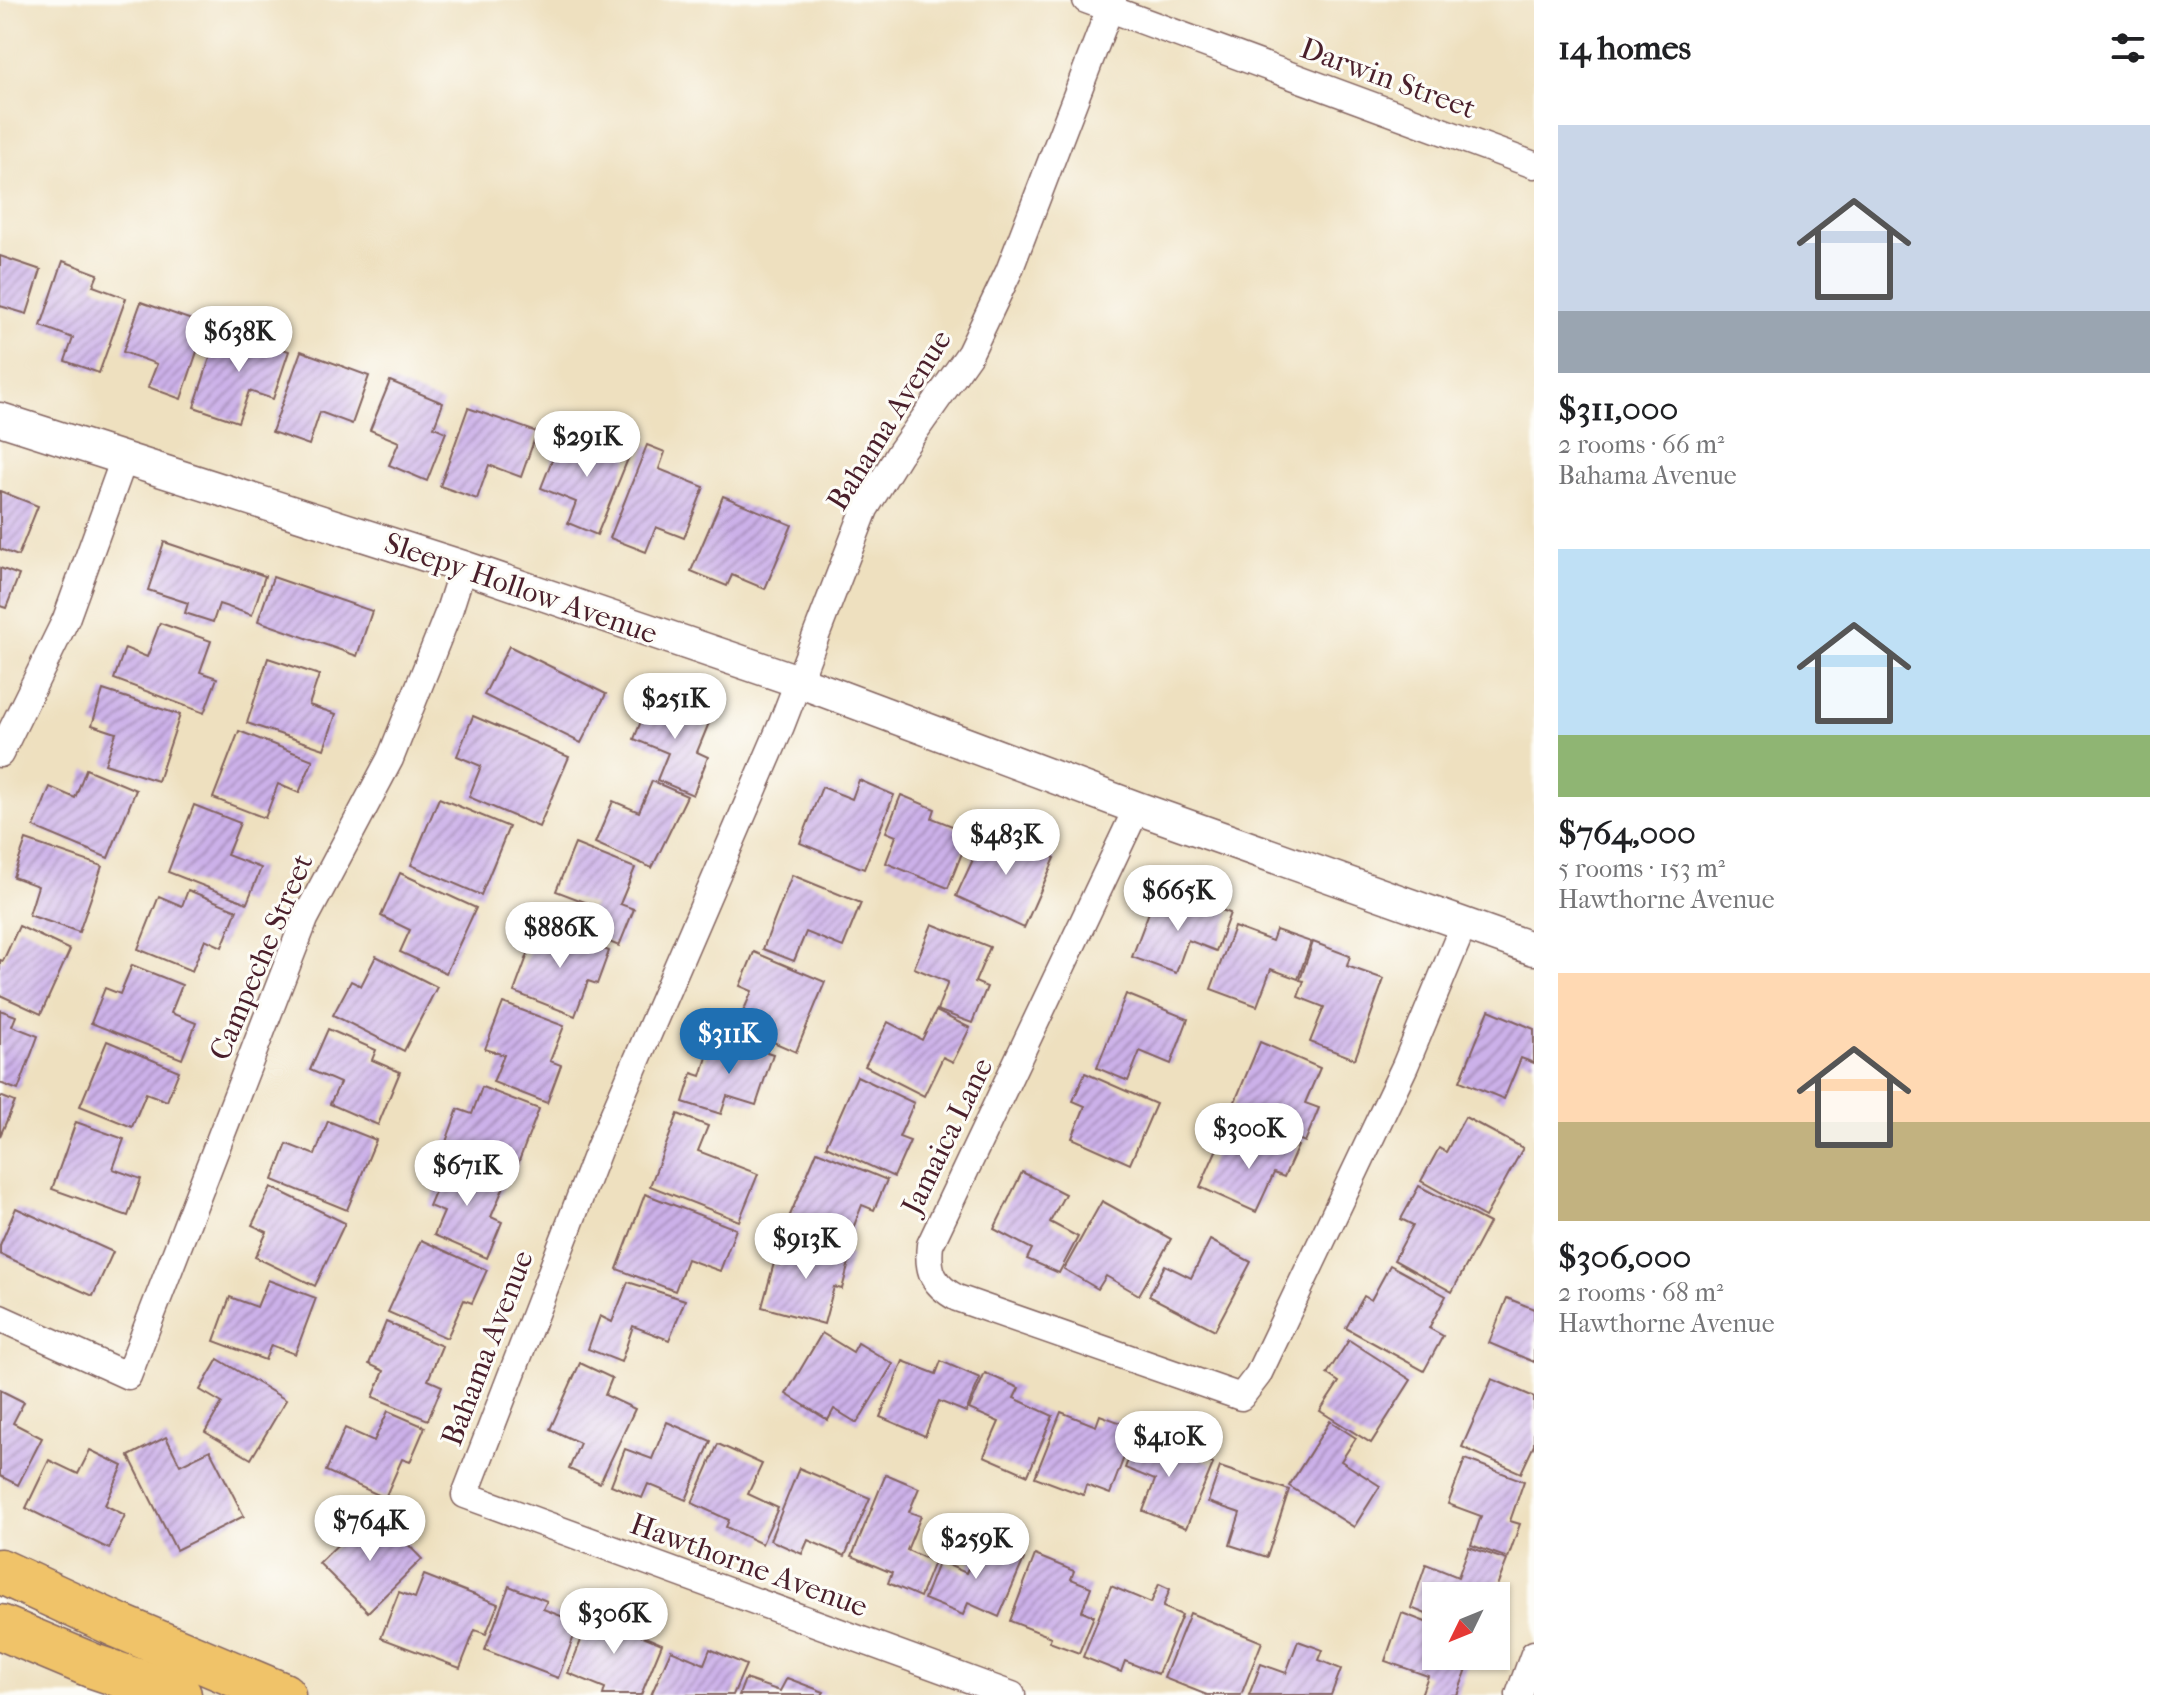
<!DOCTYPE html>
<meta charset="utf-8">
<style>
body{margin:0;font-family:"IM FELL French Canon",serif;background:#f2f2f2;color:#202124;height:100vh;display:flex;flex-direction:column;font-size:30px;white-space:nowrap}
*{box-sizing:border-box;margin:0}
p{font-size:26px;color:#757577}
.icon{flex:none;width:44px;height:44px;fill:none;stroke:currentColor;stroke-width:2;stroke-linecap:round;stroke-linejoin:round}
.map{position:relative;flex:1;overflow:hidden}
.side{display:flex;flex-direction:column;background:#fff;width:640px}
.side>*{flex:none}
.needle{width:52px;rotate:227deg}
.fabs{position:absolute;left:1422px;top:1582px;display:grid;gap:16px}
.fabs a{display:grid;place-items:center;width:88px;height:88px;border-radius:0px;background:#fff;box-shadow:0 2px 6px #0004;font-size:40px}
.price{position:absolute;translate:-50% -68px;padding:0 18px;border-radius:28px;background:#fff;color:#222;font-size:26px;line-height:52px;filter:drop-shadow(0 2px 4px #0008)}
.price::after{content:'';position:absolute;left:50%;top:48px;width:24px;height:18px;margin-left:-12px;background:inherit;clip-path:polygon(0 0,100% 0,50% 100%)}
.price.selected{background:#1f6fb2;color:#fff}
ul{padding:0;list-style:none}
li{display:grid;align-content:center;gap:16px;height:424px;padding:0 24px}
li span{display:grid;place-items:center;height:248px;border-radius:0px;color:#555}
li>.icon{margin-inline-start:auto}
span .icon{width:144px;height:144px;fill:#fffc;stroke-width:1}
li b{font-size:34px}
h2{display:flex;justify-content:space-between;align-items:center;height:96px;padding:0 24px;font-size:34px}
main{display:flex;flex:1;min-height:0}
.map>svg:first-child{display:block}
.building{fill:url(#building-hatch)}
.lines{fill:none;stroke-linecap:round;stroke-linejoin:round}
.minor-casing{stroke:#83635f;stroke-width:29}
.tertiary-casing{stroke:#83635f;stroke-width:35}
.motorway-casing{stroke:#83635f;stroke-width:47}
.minor{stroke:#fff;stroke-width:26}
.tertiary{stroke:#fff;stroke-width:32}
.motorway{stroke:#f0c369;stroke-width:44}
.labels{text-anchor:middle;stroke-width:6;stroke-linejoin:round;paint-order:stroke}
.street-label{font-size:30px;fill:#4a1f2b;stroke:#fdfcf7}
</style>
<main>
<div class="map">
<svg width="1534" height="1695" viewBox="0 0 1534 1695">
<defs>
<pattern id="building-hatch" width="6" height="6" patternUnits="userSpaceOnUse" patternTransform="scale(2)"><rect width="6" height="6" fill="#ccb1e9"/><path d="M-1 1l2-2M0 6l6-6M5 7l2-2" fill="none" stroke="#a88fbd"/></pattern>
</defs>
<rect width="100%" height="100%" fill="#fdfcf7"/>
<filter id="ink" filterUnits="userSpaceOnUse"><feTurbulence type="fractalNoise" baseFrequency=".0125" numOctaves="2"/><feDisplacementMap in="SourceGraphic" scale="16" xChannelSelector="R" yChannelSelector="G"/><feConvolveMatrix kernelMatrix="1 2 1 2 8 2 1 2 1" color-interpolation-filters="sRGB"/></filter>
<filter id="wash" filterUnits="userSpaceOnUse"><feTurbulence type="fractalNoise" baseFrequency=".006" numOctaves="4" result="noise"/><feDisplacementMap in="SourceGraphic" scale="32" xChannelSelector="R" yChannelSelector="G"/><feGaussianBlur stdDeviation="1.8" result="paint"/><feColorMatrix in="noise" values="0 0 0 0 0 0 0 0 0 0 0 0 0 0 0 0 0 1.4 0 .05"/><feComposite in="paint" operator="in"/></filter>
<g filter="url(#wash)">
<rect width="100%" height="100%" fill="#eee0bf"/>
<g id="blocks">
<!-- building -->
<g class="building">
<polygon points="0,256 41,270 27,314 0,306"/>
<polygon points="63,261 98,274 93,286 126,298 99,373 65,361 73,338 41,326"/>
<polygon points="141,302 206,325 181,399 148,387 157,364 123,352"/>
<polygon points="220,327 289,351 273,399 249,391 238,422 194,407"/>
<polygon points="301,351 369,376 352,424 320,412 309,445 272,432"/>
<polygon points="390,381 443,403 434,427 446,432 427,481 389,465 399,442 370,430"/>
<polygon points="468,408 537,432 521,477 489,465 477,499 440,486"/>
<polygon points="561,437 598,452 604,437 632,449 597,535 568,523 576,502 541,488"/>
<polygon points="647,445 665,452 659,469 704,487 684,538 656,527 646,552 610,538"/>
<polygon points="0,491 38,506 18,556 0,549"/>
<polygon points="723,496 792,525 765,589 732,575 727,586 691,571"/>
<polygon points="164,542 265,576 252,615 219,604 213,622 185,613 188,603 148,590"/>
<polygon points="0,568 19,575 6,608 0,606"/>
<polygon points="273,577 372,611 357,656 258,621"/>
<polygon points="160,623 211,641 200,672 217,678 204,713 114,679 125,648 147,657"/>
<polygon points="509,646 606,694 581,743 484,695"/>
<polygon points="268,658 319,675 309,705 336,714 324,749 247,723"/>
<polygon points="103,690 180,715 158,781 105,764 116,733 92,725"/>
<polygon points="652,694 711,718 697,752 708,757 693,795 657,780 668,753 634,739"/>
<polygon points="473,716 569,757 539,827 469,797 481,766 457,756"/>
<polygon points="239,731 313,760 299,793 278,784 265,818 213,798"/>
<polygon points="86,769 136,790 108,858 34,827 50,787 75,798"/>
<polygon points="859,780 894,795 864,869 800,843 822,787 852,799"/>
<polygon points="652,781 687,796 652,868 595,843 613,801 639,812"/>
<polygon points="901,795 935,809 932,818 970,833 948,888 886,863 896,836 886,832"/>
<polygon points="439,798 509,827 481,895 411,865"/>
<polygon points="194,805 240,823 227,855 261,868 247,903 168,872"/>
<polygon points="988,827 1055,858 1024,928 956,896"/>
<polygon points="26,840 102,866 79,932 29,915 38,886 13,877"/>
<polygon points="575,844 635,868 620,904 634,909 619,946 582,931 593,905 556,891"/>
<polygon points="400,873 476,908 446,973 400,952 410,930 381,916"/>
<polygon points="792,875 861,903 843,947 806,932 794,961 763,949"/>
<polygon points="188,890 237,910 222,947 205,939 192,971 138,949 159,896 182,906"/>
<polygon points="1154,899 1189,912 1194,900 1230,913 1216,951 1188,940 1176,973 1132,957"/>
<polygon points="539,924 609,951 597,984 588,981 575,1016 514,992"/>
<polygon points="932,924 990,947 975,982 987,987 972,1023 937,1010 948,982 914,968"/>
<polygon points="19,926 70,950 41,1014 0,995 0,960 3,961"/>
<polygon points="1234,927 1272,941 1276,930 1311,942 1298,979 1271,969 1257,1006 1211,989"/>
<polygon points="1313,942 1350,956 1347,966 1384,979 1355,1059 1310,1042 1324,1007 1298,997 1304,981 1300,980"/>
<polygon points="754,952 825,982 796,1052 737,1026 752,991 740,986"/>
<polygon points="376,956 437,987 404,1051 333,1015 351,981 361,986"/>
<polygon points="132,965 182,985 171,1013 196,1023 182,1059 91,1023 105,988 120,994"/>
<polygon points="1126,994 1188,1019 1171,1064 1140,1051 1128,1081 1097,1068"/>
<polygon points="503,1003 564,1026 550,1061 561,1065 547,1103 493,1082 504,1055 485,1049"/>
<polygon points="0,1010 16,1016 12,1026 38,1036 18,1090 0,1083"/>
<polygon points="1489,1010 1534,1029 1534,1063 1521,1058 1504,1099 1460,1081"/>
<polygon points="936,1011 970,1028 953,1062 943,1057 924,1096 865,1066 888,1022 922,1040"/>
<polygon points="328,1029 376,1050 372,1060 400,1072 378,1125 330,1104 340,1083 310,1070"/>
<polygon points="714,1035 773,1054 756,1105 727,1096 721,1114 683,1102 692,1073 701,1076"/>
<polygon points="107,1041 179,1071 167,1101 146,1093 132,1127 80,1106"/>
<polygon points="1260,1042 1320,1068 1305,1103 1319,1108 1305,1142 1231,1111"/>
<polygon points="1085,1073 1156,1104 1130,1164 1072,1138 1085,1106 1073,1101"/>
<polygon points="857,1076 914,1103 899,1137 910,1141 894,1177 826,1146"/>
<polygon points="482,1087 539,1109 512,1179 442,1153 458,1109 472,1114"/>
<polygon points="0,1096 15,1102 0,1136"/>
<polygon points="678,1114 708,1126 698,1151 758,1174 739,1221 650,1186"/>
<polygon points="1465,1117 1523,1148 1485,1217 1421,1181 1439,1148 1446,1152"/>
<polygon points="328,1121 376,1140 347,1210 273,1180 287,1144 315,1155"/>
<polygon points="76,1122 124,1139 113,1169 141,1179 128,1216 52,1189"/>
<polygon points="1264,1130 1298,1146 1284,1177 1274,1173 1256,1212 1200,1187 1219,1144 1251,1159"/>
<polygon points="817,1151 887,1180 874,1210 862,1205 847,1244 788,1220"/>
<polygon points="448,1160 505,1184 491,1217 502,1222 487,1258 434,1235 444,1212 429,1206"/>
<polygon points="1022,1172 1065,1194 1050,1222 1078,1237 1059,1273 1027,1259 1032,1249 994,1229"/>
<polygon points="1419,1186 1489,1223 1452,1292 1394,1260 1413,1225 1401,1219"/>
<polygon points="271,1187 345,1223 315,1286 255,1257 267,1232 252,1225"/>
<polygon points="645,1194 736,1229 720,1271 687,1259 675,1291 617,1269"/>
<polygon points="1102,1201 1171,1239 1139,1295 1106,1276 1098,1289 1064,1269"/>
<polygon points="16,1208 113,1252 93,1296 0,1254 0,1245"/>
<polygon points="788,1238 851,1255 842,1289 834,1287 824,1324 762,1307 774,1263 781,1265"/>
<polygon points="421,1240 487,1270 472,1303 464,1300 447,1338 388,1312"/>
<polygon points="1210,1240 1251,1262 1215,1330 1149,1296 1165,1265 1191,1278"/>
<polygon points="1390,1265 1446,1296 1429,1328 1443,1336 1424,1371 1346,1328 1364,1296 1371,1300"/>
<polygon points="268,1280 316,1298 295,1354 271,1345 265,1360 214,1341 230,1297 257,1307"/>
<polygon points="628,1282 685,1300 669,1340 633,1326 621,1362 588,1349 600,1316 612,1322"/>
<polygon points="1507,1298 1534,1309 1534,1362 1489,1343"/>
<polygon points="386,1322 442,1346 428,1380 442,1386 428,1420 373,1397 384,1371 369,1364"/>
<polygon points="822,1333 853,1352 858,1343 893,1364 857,1423 834,1409 828,1420 786,1394"/>
<polygon points="1349,1340 1411,1380 1371,1443 1320,1411 1339,1382 1327,1374"/>
<polygon points="218,1359 286,1400 251,1459 205,1432 222,1403 200,1390"/>
<polygon points="903,1361 936,1374 941,1361 980,1378 966,1412 939,1401 925,1436 880,1417"/>
<polygon points="580,1363 612,1378 605,1395 635,1409 600,1483 569,1469 580,1443 550,1429"/>
<polygon points="985,1373 1019,1388 1014,1398 1053,1416 1028,1475 984,1456 999,1422 969,1409"/>
<polygon points="1492,1379 1534,1397 1534,1445 1521,1473 1462,1447"/>
<polygon points="0,1390 24,1402 13,1423 42,1438 18,1485 0,1476"/>
<polygon points="388,1411 425,1427 410,1462 402,1459 385,1498 326,1471 345,1428 374,1441"/>
<polygon points="1061,1412 1096,1426 1100,1415 1135,1428 1110,1494 1086,1485 1083,1495 1035,1477"/>
<polygon points="1330,1421 1356,1438 1341,1461 1380,1486 1354,1527 1289,1486"/>
<polygon points="667,1422 711,1441 686,1500 648,1484 642,1498 611,1485 625,1449 652,1459"/>
<polygon points="1138,1434 1213,1464 1186,1528 1143,1511 1155,1480 1125,1468"/>
<polygon points="166,1437 180,1465 210,1450 244,1516 176,1550 129,1456"/>
<polygon points="718,1444 762,1464 748,1494 778,1508 762,1544 726,1527 729,1520 692,1503"/>
<polygon points="90,1450 123,1466 105,1505 125,1515 109,1549 26,1508 49,1460 78,1474"/>
<polygon points="1465,1459 1524,1481 1510,1521 1520,1524 1508,1558 1471,1545 1481,1516 1448,1504"/>
<polygon points="1220,1467 1289,1490 1267,1557 1230,1545 1240,1513 1208,1502"/>
<polygon points="799,1468 870,1498 845,1556 808,1540 802,1554 770,1540"/>
<polygon points="886,1474 919,1488 909,1512 921,1516 907,1550 934,1562 920,1597 888,1583 892,1573 852,1556"/>
<polygon points="366,1517 391,1542 399,1535 422,1559 368,1612 319,1563"/>
<polygon points="980,1540 1024,1559 999,1617 968,1603 963,1615 924,1599 939,1561 966,1573"/>
<polygon points="1469,1547 1507,1560 1493,1596 1483,1593 1482,1596 1436,1596 1436,1618 1411,1608 1426,1564 1458,1577"/>
<polygon points="1035,1555 1074,1571 1071,1579 1091,1587 1082,1611 1094,1616 1079,1653 1049,1642 1051,1637 1010,1621"/>
<polygon points="424,1575 498,1604 486,1634 475,1630 460,1668 381,1638 399,1592 415,1598"/>
<polygon points="1159,1584 1170,1589 1163,1607 1182,1615 1158,1674 1125,1661 1121,1672 1083,1657 1111,1586 1151,1603"/>
<polygon points="509,1586 547,1601 543,1609 579,1623 558,1678 485,1650"/>
<polygon points="594,1608 629,1622 626,1629 662,1644 641,1695 603,1695 605,1688 568,1673"/>
<polygon points="1190,1613 1262,1642 1241,1695 1207,1695 1164,1678"/>
<polygon points="1402,1613 1436,1626 1436,1656 1472,1656 1457,1695 1421,1695 1428,1676 1385,1661"/>
<polygon points="1298,1641 1323,1650 1319,1660 1341,1669 1331,1695 1249,1695 1261,1664 1286,1673"/>
<polygon points="710,1649 746,1665 733,1695 651,1695 671,1650 704,1664"/>
<polygon points="787,1678 824,1692 822,1695 739,1695 745,1679 780,1691"/>
</g>
</g>
</g>
<g filter="url(#ink)">
<use href="#blocks" fill-opacity="0" stroke="#83635f" stroke-width="2"/>
<g class="lines">
<defs>
<g id="minor">
<polyline points="1086,0 1534,165"/>
<polyline points="0,754 66,619 124,459"/>
<path d="M1137,808L930,1245C927,1271 933,1285 957,1298L1241,1397L1258,1375L1405,1066L1464,924"/>
<polyline points="0,1318 128,1376 305,919 390,759 449,611 463,567"/>
<polyline points="1012,1695 465,1495 599,1148 781,726 865,509 899,454 970,353 1009,271 1113,0"/>
<polyline points="1519,1695 1534,1654"/>
</g>
<polyline id="tertiary" points="0,419 463,567 798,681 1137,808 1534,949"/>
<g id="motorway">
<polyline points="0,1571 119,1626 283,1695"/>
<polyline points="0,1627 93,1666 179,1695"/>
</g>
</defs>
<!-- minor casing -->
<use href="#minor" class="minor-casing"/>
<!-- tertiary casing -->
<use href="#tertiary" class="tertiary-casing"/>
<!-- motorway casing -->
<use href="#motorway" class="motorway-casing"/>
<!-- minor -->
<use href="#minor" class="minor"/>
<!-- tertiary -->
<use href="#tertiary" class="tertiary"/>
<!-- motorway -->
<use href="#motorway" class="motorway"/>
</g>
</g>
<g class="labels">
<!-- street labels -->
<g class="street-label">
<text transform="translate(1388 78) rotate(20)" y="10">Darwin Street</text>
<text transform="translate(889 420) rotate(-58)" y="10">Bahama Avenue</text>
<text transform="translate(521 588) rotate(19)" y="10">Sleepy Hollow Avenue</text>
<text transform="translate(261 957) rotate(-67)" y="10">Campeche Street</text>
<text transform="translate(947 1136) rotate(-64)" y="10">Jamaica Lane</text>
<text transform="translate(487 1348) rotate(-69)" y="10">Bahama Avenue</text>
<text transform="translate(749 1565) rotate(20)" y="10">Hawthorne Avenue</text>
</g>
</g>
</svg>
<div class="fabs">
<a><svg class="needle" viewBox="-14 -14 28 28"><path d="M0-13l5 13h-10z" fill="#e53935"/><path d="M0 13l5-13h-10z" fill="#757577"/></svg></a>
</div>
<b class="price" style="left:239px;top:374px">$638K</b>
<b class="price" style="left:587px;top:479px">$291K</b>
<b class="price" style="left:675px;top:741px">$251K</b>
<b class="price" style="left:1006px;top:877px">$483K</b>
<b class="price" style="left:1178px;top:933px">$665K</b>
<b class="price" style="left:560px;top:970px">$886K</b>
<b class="price selected" style="left:729px;top:1076px">$311K</b>
<b class="price" style="left:1249px;top:1171px">$300K</b>
<b class="price" style="left:467px;top:1208px">$671K</b>
<b class="price" style="left:806px;top:1281px">$913K</b>
<b class="price" style="left:1169px;top:1479px">$410K</b>
<b class="price" style="left:370px;top:1563px">$764K</b>
<b class="price" style="left:976px;top:1581px">$259K</b>
<b class="price" style="left:614px;top:1656px">$306K</b>
</div>
<section class="side">
<h2>14 homes<svg class="icon" aria-label="filters" viewBox="0 0 24 24"><path d="M4 7h16M4 17h16"/><circle cx="9" cy="7" r="2"/><circle cx="15" cy="17" r="2"/></svg></h2>
<ul>
<li><span style="background:linear-gradient(#c9d6e8 75%,#9aa5b1 0)"><svg class="icon" aria-label="home" viewBox="0 0 24 24"><path d="M3 11l9-7 9 7M6 9v11h12V9"/></svg></span><div><b>$311,000</b><p>2 rooms · 66 m²</p><p>Bahama Avenue</p></div></li>
<li><span style="background:linear-gradient(#bfe0f5 75%,#8fb573 0)"><svg class="icon" aria-label="home" viewBox="0 0 24 24"><path d="M3 11l9-7 9 7M6 9v11h12V9"/></svg></span><div><b>$764,000</b><p>5 rooms · 153 m²</p><p>Hawthorne Avenue</p></div></li>
<li><span style="background:linear-gradient(#ffd9b3 60%,#c2b280 0)"><svg class="icon" aria-label="home" viewBox="0 0 24 24"><path d="M3 11l9-7 9 7M6 9v11h12V9"/></svg></span><div><b>$306,000</b><p>2 rooms · 68 m²</p><p>Hawthorne Avenue</p></div></li>
</ul>
</section>
</main>
